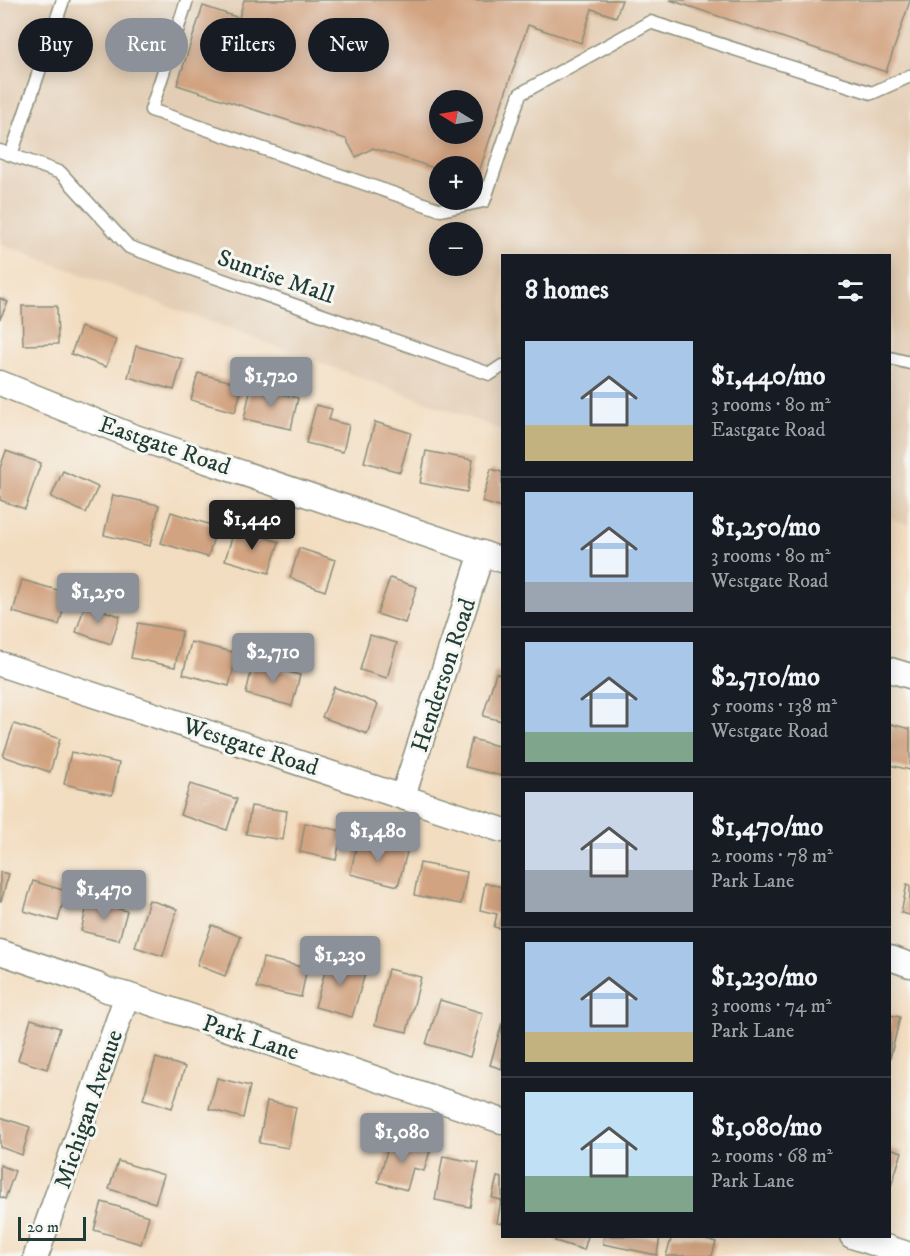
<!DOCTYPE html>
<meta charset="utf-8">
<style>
body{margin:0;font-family:"IM FELL DW Pica",serif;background:#20242c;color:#f1f3f6;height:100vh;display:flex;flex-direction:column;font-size:22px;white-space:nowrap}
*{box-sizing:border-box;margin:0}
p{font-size:20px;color:#9ea1a6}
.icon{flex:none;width:33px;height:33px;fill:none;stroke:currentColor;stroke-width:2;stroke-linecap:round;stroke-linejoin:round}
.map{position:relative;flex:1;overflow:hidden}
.sheet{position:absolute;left:501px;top:254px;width:390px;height:984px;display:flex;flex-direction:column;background:#171b24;border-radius:0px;box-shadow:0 3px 15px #0003}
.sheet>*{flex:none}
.guide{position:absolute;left:18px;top:18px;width:393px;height:54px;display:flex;gap:12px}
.needle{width:39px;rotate:281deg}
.controls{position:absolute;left:429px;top:90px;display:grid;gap:12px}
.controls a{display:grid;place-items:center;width:54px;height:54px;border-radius:50%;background:#171b24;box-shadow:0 3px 15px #0003;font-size:30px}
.scale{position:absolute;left:18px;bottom:15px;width:68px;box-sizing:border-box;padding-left:6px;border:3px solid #1f3d34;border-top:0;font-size:16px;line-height:21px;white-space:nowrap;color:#1f3d34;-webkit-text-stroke:4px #f6f6f2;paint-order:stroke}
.price{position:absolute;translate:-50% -51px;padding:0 14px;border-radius:6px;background:#8c9099;color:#fff;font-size:20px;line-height:39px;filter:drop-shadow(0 2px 3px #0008)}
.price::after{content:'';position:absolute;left:50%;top:36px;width:18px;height:14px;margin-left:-9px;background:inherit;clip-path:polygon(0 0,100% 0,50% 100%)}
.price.selected{background:#222;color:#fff}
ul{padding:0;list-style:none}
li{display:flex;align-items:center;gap:18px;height:150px;padding:0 24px}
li+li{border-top:2px solid #363941}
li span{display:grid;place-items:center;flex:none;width:168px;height:120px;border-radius:0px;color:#555}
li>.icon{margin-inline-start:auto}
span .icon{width:72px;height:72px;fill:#fffc;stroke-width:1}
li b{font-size:26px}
h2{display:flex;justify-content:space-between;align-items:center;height:72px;padding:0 24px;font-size:26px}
.pill{padding:0 21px;border-radius:27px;background:#171b24;box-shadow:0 3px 15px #0003;font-size:21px;line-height:54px}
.pill.selected{background:#8c9099;color:#fff}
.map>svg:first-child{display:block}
.built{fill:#e3cdb4;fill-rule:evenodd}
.building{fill:#d2a380;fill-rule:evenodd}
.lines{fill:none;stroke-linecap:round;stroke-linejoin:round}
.lane-casing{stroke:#898d7a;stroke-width:15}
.street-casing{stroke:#898d7a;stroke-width:27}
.lane{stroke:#fff;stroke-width:12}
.street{stroke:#fff;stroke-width:24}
.labels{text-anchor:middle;stroke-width:6;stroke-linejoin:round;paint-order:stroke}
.street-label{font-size:24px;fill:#1f3d34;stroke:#f6f6f2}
</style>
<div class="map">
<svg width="910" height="1256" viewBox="0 0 910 1256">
<rect width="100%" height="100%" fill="#f6f6f2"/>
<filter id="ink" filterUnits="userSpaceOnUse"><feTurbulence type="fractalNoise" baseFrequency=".0167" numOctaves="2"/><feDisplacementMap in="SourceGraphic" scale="12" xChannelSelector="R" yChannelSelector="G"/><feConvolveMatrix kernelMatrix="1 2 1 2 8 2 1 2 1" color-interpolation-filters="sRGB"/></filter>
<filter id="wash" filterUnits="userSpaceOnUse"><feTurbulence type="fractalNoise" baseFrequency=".008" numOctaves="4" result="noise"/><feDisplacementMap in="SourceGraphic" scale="24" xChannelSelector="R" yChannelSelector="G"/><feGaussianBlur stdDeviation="1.35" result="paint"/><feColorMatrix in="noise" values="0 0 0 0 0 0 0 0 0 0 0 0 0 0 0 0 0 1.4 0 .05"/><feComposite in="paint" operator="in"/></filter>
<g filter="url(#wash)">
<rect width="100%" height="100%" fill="#f3ddc0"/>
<!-- built -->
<path class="built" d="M0,0H910V525L890,518V255H502V430L0,244ZM440,100H472V134H440ZM440,166H472V200H440ZM440,232H472V266H440Z"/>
<g id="blocks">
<!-- building -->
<g class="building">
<path d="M244,0H622L616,17L592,9L581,43L528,25L477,178L472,180V166H440V170L373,148L356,157L346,139L177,85L203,6L239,18ZM440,100H472V134H440Z"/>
<polygon points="670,0 910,0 910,1 886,72"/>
<polygon points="0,298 8,302 0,319"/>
<polygon points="22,306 57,306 58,344 23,345"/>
<polygon points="81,327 116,340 106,367 71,354"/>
<polygon points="136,346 183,359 174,390 128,377"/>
<polygon points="198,373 243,385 235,412 191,400"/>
<polygon points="251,387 298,398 291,429 244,419"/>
<polygon points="316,405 332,409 329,420 349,425 343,452 306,443"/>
<polygon points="375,422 411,433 400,472 364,462"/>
<polygon points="6,451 41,463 25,509 0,500 0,468"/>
<polygon points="426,451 473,460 467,492 420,483"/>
<polygon points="491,469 502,472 502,508 482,502"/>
<polygon points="63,471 98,487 86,513 51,497"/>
<polygon points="113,495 159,505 150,546 104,535"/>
<polygon points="171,512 217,527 208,557 161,543"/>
<polygon points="235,528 279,542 269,573 225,560"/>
<polygon points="299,548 335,560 325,591 290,578"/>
<polygon points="390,578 417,587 405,623 377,614"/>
<polygon points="22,580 68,593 59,625 13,612"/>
<polygon points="85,605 120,616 111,644 76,632"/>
<polygon points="138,623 182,631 175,667 131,658"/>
<polygon points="370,635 397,643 387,678 360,670"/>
<polygon points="191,642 237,653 229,686 183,674"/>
<polygon points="253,663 300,675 292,706 246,694"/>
<polygon points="496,673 502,675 502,721 483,716"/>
<polygon points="334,687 378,704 367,734 322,717"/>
<polygon points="14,724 60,739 50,772 3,756"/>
<polygon points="891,724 910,729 910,770 890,765"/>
<polygon points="472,739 502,747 502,776 465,767"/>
<polygon points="71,752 119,763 112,795 64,784"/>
<polygon points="190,784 237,799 227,830 180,815"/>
<polygon points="251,806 287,811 283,840 246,834"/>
<polygon points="305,823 342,831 336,860 300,852"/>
<polygon points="358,840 407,852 398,886 350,874"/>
<polygon points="420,863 467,872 461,904 414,895"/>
<polygon points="0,872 9,874 1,901 0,901"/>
<polygon points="33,881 66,891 58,921 24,911"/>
<polygon points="485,883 502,887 502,929 494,927 497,914 480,910"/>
<polygon points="907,884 910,885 910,915 901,913"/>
<polygon points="149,900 177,909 163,956 135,947"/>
<polygon points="88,901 127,911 119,940 81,931"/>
<polygon points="212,925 241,937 225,976 197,965"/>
<polygon points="330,954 354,961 351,971 365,974 352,1017 315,1007"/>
<polygon points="263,958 307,968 301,997 257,988"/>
<polygon points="388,969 421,977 407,1032 375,1025"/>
<polygon points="440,1000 483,1013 470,1057 426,1044"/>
<polygon points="890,1015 900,1017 890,1059"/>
<polygon points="31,1019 60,1028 47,1069 18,1060"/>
<polygon points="502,1023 502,1069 490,1065"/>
<polygon points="156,1058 185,1067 172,1108 143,1099"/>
<polygon points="217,1078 250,1086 243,1118 209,1109"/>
<polygon points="267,1101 296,1107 288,1148 259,1143"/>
<polygon points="0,1117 30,1127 22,1155 0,1147"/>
<polygon points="390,1140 430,1151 424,1171 413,1168 407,1190 378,1182"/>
<polygon points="890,1148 902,1152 890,1189"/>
<polygon points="443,1156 479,1163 470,1207 435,1200"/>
<polygon points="118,1161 164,1175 155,1203 109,1189"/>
<polygon points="0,1165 15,1171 5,1199 0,1197"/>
<polygon points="497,1177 502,1178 502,1200 492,1198"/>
<polygon points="501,1200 502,1200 502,1224 497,1223"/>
<polygon points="102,1202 149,1216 141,1244 94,1230"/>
<polygon points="556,1236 588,1236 584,1250 555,1241"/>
<polygon points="604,1236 660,1236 657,1255 603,1244"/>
<polygon points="672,1236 694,1236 716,1242 712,1256 666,1256"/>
</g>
</g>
</g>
<g filter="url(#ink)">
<use href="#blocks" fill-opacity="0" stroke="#898d7a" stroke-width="1.5"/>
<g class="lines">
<defs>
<g id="lane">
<polyline points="187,0 151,110 441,210 484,201 520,94 650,22 872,93 910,76"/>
<polyline points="0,151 61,173 129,247 490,374 502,366"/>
<polyline points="11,155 63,0"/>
<polyline points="890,358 910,363"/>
</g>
<g id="street">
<polyline points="0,383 132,436 502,560"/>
<polyline points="0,664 502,830"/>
<polyline points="890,670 910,676"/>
<polyline points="403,796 482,553"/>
<polyline points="0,952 97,985 107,990 127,995 502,1121"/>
<polyline points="890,958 910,965"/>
<polyline points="852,1236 910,1255"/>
<polyline points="36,1256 127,995"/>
</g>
</defs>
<!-- lane casing -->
<use href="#lane" class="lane-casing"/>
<!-- street casing -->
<use href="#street" class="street-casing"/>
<!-- lane -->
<use href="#lane" class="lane"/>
<!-- street -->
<use href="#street" class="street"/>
</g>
</g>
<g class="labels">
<!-- street labels -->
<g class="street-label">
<text transform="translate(276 276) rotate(19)" y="8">Sunrise Mall</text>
<text transform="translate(165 445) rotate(19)" y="8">Eastgate Road</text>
<text transform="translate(443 675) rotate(-72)" y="8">Henderson Road</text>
<text transform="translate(251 746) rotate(18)" y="8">Westgate Road</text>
<text transform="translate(251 1037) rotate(18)" y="8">Park Lane</text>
<text transform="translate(88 1109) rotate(-71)" y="8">Michigan Avenue</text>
</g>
</g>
</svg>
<div class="controls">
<a><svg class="needle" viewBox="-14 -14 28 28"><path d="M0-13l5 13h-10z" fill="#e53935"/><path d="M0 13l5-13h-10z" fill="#9ea1a6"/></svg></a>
<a>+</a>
<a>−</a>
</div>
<div class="scale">20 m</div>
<b class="price" style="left:271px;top:408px">$1,720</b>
<b class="price selected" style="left:252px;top:551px">$1,440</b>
<b class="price" style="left:98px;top:624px">$1,250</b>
<b class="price" style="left:273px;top:684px">$2,710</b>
<b class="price" style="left:378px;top:863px">$1,480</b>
<b class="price" style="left:104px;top:921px">$1,470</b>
<b class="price" style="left:340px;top:987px">$1,230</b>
<b class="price" style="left:402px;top:1164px">$1,080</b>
<div class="guide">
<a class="pill">Buy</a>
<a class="pill selected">Rent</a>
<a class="pill">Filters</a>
<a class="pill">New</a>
</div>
<section class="sheet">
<h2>8 homes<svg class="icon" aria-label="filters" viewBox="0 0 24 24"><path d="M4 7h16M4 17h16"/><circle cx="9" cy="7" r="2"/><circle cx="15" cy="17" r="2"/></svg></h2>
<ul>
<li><span style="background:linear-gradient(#a9c7e8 70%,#c2b280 0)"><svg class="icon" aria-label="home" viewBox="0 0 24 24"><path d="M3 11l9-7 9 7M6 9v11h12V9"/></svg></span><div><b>$1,440/mo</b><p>3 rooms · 80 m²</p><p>Eastgate Road</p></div></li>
<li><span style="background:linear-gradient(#a9c7e8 75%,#9aa5b1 0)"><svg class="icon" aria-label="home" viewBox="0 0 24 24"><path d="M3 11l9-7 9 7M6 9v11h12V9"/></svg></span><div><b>$1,250/mo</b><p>3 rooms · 80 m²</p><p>Westgate Road</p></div></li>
<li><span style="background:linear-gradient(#a9c7e8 75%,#7fa58c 0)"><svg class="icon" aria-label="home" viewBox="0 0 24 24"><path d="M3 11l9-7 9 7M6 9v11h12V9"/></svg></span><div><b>$2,710/mo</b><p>5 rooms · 138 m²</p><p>Westgate Road</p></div></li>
<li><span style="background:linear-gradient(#c9d6e8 65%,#9aa5b1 0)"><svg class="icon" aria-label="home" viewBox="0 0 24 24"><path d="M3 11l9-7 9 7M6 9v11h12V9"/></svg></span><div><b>$1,470/mo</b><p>2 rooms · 78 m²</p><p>Park Lane</p></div></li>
<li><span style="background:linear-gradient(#a9c7e8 75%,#c2b280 0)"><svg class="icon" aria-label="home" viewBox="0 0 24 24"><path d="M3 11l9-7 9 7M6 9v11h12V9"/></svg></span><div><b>$1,230/mo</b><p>3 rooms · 74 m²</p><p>Park Lane</p></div></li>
<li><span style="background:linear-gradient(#bfe0f5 70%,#7fa58c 0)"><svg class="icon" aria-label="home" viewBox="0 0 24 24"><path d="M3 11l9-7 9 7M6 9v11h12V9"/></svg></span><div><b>$1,080/mo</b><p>2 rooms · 68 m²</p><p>Park Lane</p></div></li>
</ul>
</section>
</div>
